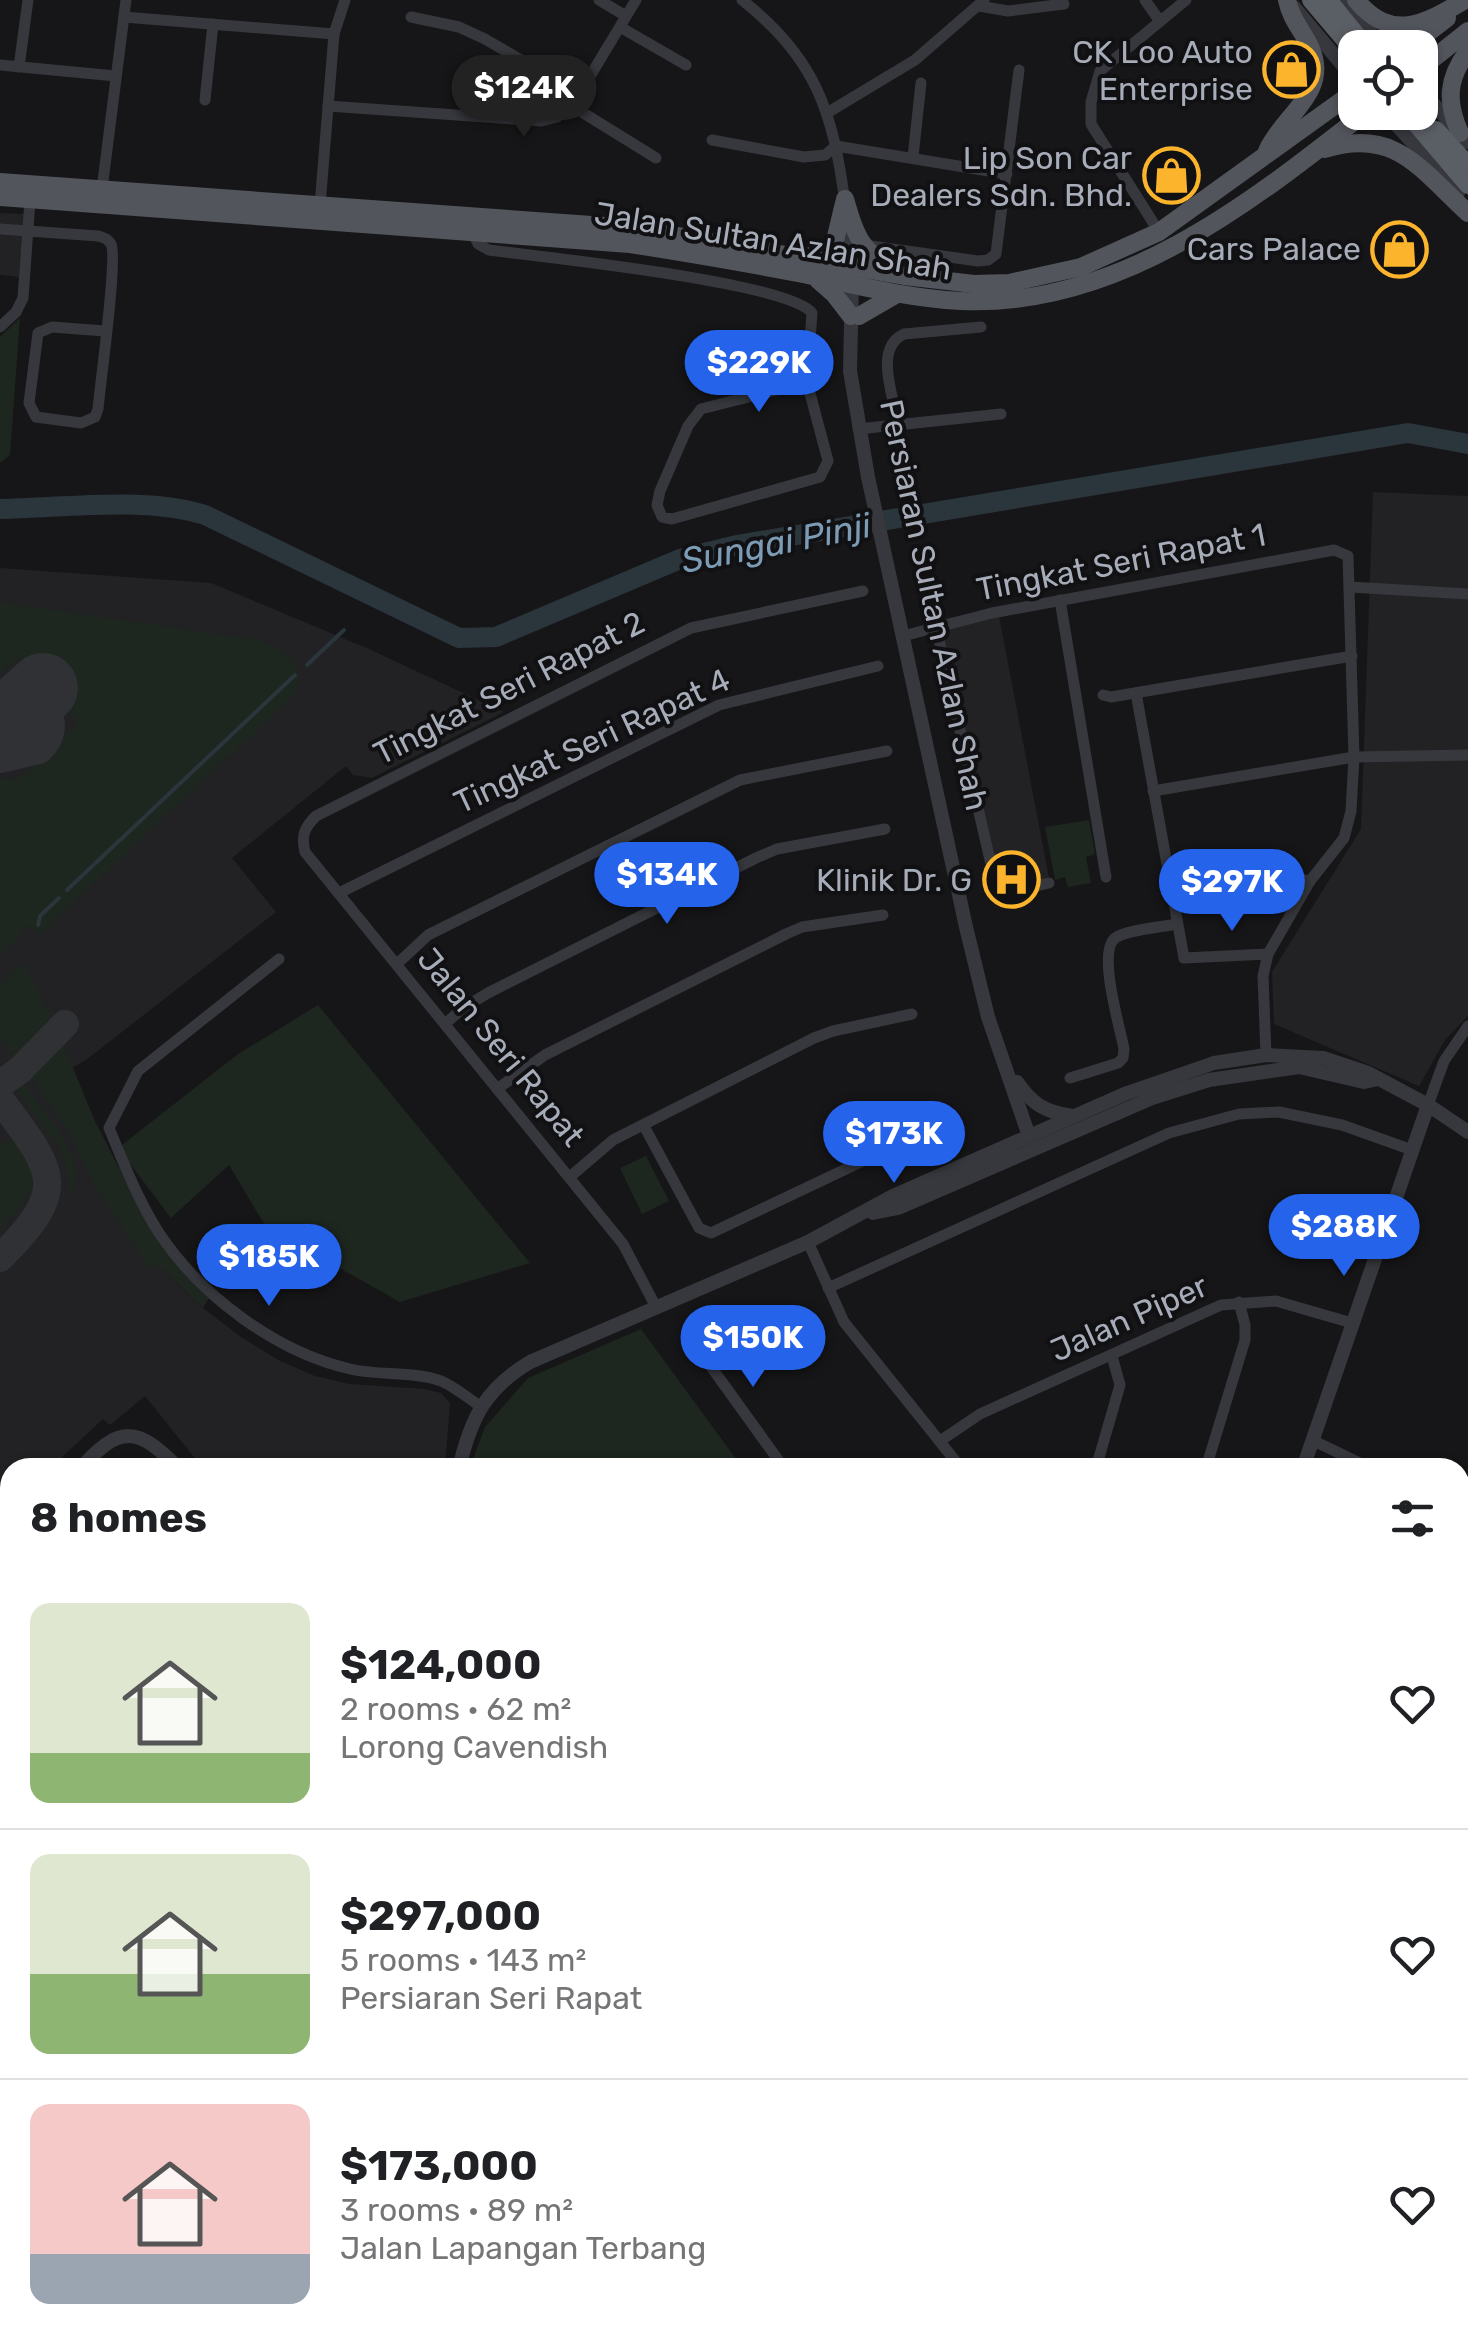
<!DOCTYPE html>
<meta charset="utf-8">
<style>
body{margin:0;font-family:Rubik,sans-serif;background:#f6f6f6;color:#202124;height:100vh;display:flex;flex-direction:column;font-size:38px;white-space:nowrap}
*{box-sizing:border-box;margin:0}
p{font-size:32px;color:#757577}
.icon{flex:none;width:55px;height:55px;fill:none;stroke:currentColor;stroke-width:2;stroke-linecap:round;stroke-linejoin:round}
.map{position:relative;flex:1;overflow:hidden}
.panel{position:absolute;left:0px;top:1458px;width:1470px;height:892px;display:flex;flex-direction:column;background:#fff;border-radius:30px 30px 0 0;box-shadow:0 2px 8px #0004}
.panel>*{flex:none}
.tools{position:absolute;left:1338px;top:30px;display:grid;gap:20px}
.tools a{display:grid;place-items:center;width:100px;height:100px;border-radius:20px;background:#fff;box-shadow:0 2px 8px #0004;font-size:50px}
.price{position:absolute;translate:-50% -85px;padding:0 22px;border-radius:35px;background:#2563eb;color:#fff;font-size:32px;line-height:65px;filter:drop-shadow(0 2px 5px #0008)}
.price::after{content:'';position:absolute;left:50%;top:60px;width:30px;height:22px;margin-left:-15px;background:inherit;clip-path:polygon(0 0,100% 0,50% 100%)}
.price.on{background:#222;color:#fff}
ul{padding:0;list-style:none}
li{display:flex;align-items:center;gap:30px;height:250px;padding:0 30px}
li+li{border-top:2px solid #e0e0e0}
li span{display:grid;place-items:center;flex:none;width:280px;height:200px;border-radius:20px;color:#555}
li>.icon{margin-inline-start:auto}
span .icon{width:120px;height:120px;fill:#fffc;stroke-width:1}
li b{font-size:42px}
h2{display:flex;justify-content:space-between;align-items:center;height:120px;padding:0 30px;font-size:42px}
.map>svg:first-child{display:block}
.built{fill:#222225}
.green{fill:#1d261f}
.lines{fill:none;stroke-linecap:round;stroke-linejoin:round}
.stream{stroke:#2b353c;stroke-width:4}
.river{stroke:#2b353c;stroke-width:20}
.taxiway{stroke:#303135;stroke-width:28}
.runway{stroke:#303135;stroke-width:70}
.minor{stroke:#37383d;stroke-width:11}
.tertiary{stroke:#37383d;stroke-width:14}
.primary{stroke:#52555c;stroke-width:18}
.trunk-bridge{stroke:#5a5e65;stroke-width:18}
.labels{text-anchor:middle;stroke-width:8;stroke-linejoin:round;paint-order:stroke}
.poi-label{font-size:32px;fill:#a7acb9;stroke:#111113;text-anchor:end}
.street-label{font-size:32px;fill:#a7acb9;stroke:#111113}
.water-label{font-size:35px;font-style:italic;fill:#7c9bb5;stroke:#111113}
</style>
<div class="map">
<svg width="1468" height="2349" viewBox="0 0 1468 2349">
<rect width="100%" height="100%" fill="#161618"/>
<!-- built -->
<g class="built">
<polygon points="0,213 24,214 19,277 0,275"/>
<polygon points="1373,492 1468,496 1468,1016 1445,1040 1419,1086 1274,1024 1272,972 1361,829"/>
<polygon points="0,568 211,583 369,649 504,712 372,778 353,775 346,766 232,858 276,912 86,1060 66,1071 158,1263 178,1284 203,1308 241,1337 280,1361 315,1376 349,1384 425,1389 441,1393 450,1403 445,1467 202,1467 145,1396 110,1425 103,1419 62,1457 70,1467 10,1468 10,1504 0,1514"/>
<polygon points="998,611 1050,883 996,894 940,619"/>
</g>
<!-- green -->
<g class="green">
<polygon points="20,318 10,455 0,463 0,337"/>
<path d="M0,602L259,640C280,646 295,657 300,679L296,692L287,702L39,935L28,925L0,957V777L18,780L79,723L18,657L0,673Z"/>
<polygon points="1089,820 1095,854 1086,857 1091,883 1068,887 1065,877 1055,880 1045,827"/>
<polygon points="20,965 27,968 54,1021 21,1060 0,1039 0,984"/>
<polygon points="318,1005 530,1263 400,1302 266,1227 229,1165 171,1218 118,1148 238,1054"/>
<polygon points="61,1039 95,1121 138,1205 209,1298 203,1308 158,1264 150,1269 95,1186 73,1140 30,1076 31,1070"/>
<path d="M21,1084H25C45,1116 94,1159 69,1199L66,1163L60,1148L16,1090Z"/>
<path d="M14,1138C46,1177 34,1197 0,1228V1144Z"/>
<polygon points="646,1156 669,1201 642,1214 620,1168"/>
<polygon points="641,1329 742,1467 470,1467 485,1427 528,1378"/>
<polygon points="0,1854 10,1866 10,2038 0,2027"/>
</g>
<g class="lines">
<!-- stream -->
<g class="stream">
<polyline points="307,665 344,630"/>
<polyline points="67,890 295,675"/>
<polyline points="38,925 40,916 59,898"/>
<polyline points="0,1818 10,1831"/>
</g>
<!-- river -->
<path class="river" d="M0,509C64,508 144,496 205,515L459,638L496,637L680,559L737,545L1408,433L1468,444"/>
<!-- taxiway -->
<g class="taxiway">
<path d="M0,702L13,694L32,695C53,709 58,732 39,750L0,759"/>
<polyline points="0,1084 20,1070 65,1024"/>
<path d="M0,1099C53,1171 72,1187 0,1258"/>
</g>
<!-- runway -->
<polyline class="runway" points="0,727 43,688"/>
<!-- minor -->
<g class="minor">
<polyline points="599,0 626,16"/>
<path d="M742,0C816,58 833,112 845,203"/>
<polyline points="1145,0 1159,20"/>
<polyline points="979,6 1008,11 1064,4"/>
<polyline points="124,17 334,34"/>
<polyline points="411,17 459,27 485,39 579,94"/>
<polyline points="620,27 686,65"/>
<polyline points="0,65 116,76"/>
<polyline points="19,67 28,0"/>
<polyline points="205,100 213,24"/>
<polyline points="328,106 541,121 557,117 572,106 636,0"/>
<polyline points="572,106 656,158"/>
<polyline points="827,113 915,60 984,0"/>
<polyline points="712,140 804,157 825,155 836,146 1007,174"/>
<polyline points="913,157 921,83"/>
<polyline points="102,189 126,0"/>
<polyline points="320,205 334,34 345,0"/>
<polyline points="848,226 852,268"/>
<path d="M0,229L98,236C104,238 107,238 111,244C118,257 100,385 98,409L95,417L81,423L36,417L29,403L38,333L52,327L105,331"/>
<path d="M473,232L478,244L489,250C541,257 788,282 812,313L807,382L828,461L820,477L672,519L662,517L657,505L660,491L688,426L701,409L807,382"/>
<polyline points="1159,232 1091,124 1091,102 1100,71 1186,0"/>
<polyline points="864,245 978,261 988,260 996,254 1019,70"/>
<polyline points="0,327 16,312 23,298 30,200"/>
<path d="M898,424C894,397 873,348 904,334L981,327"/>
<polyline points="858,429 1001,414"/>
<polyline points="1350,587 1468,594"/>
<polyline points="1060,600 1106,877"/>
<polyline points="936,627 997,890 1005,893 1049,883"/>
<polyline points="903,636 992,613 1334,550 1348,556 1354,757 1351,811 1344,838 1310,881 1268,954 1263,976 1266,1055"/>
<polyline points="1136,693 1184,958 1268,954"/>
<polyline points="1103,695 1111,697 1352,656"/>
<polyline points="1153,791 1354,757 1468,755"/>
<polyline points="339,893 719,705 878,666"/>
<polyline points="1172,896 1293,877 1310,881"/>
<path d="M279,959L138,1071L109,1128C124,1164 138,1200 159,1233C201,1296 276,1352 350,1369C379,1376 413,1371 441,1381C455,1387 468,1398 480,1406"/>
<polyline points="397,964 428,935 740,780 887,751"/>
<polyline points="445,1024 463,1008 488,993 756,858 777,849 885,829"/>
<path d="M1070,1078L1118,1063L1123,1058L1124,1049C1120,1027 1098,955 1114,939C1123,930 1163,927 1177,924"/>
<polyline points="497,1089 545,1055 786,934 802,927 883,915"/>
<polyline points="1428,1105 1444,1061 1468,1026"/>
<polyline points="644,1126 699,1228 711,1233 926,1131"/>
<polyline points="571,1176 613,1140 814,1038 833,1031 912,1014"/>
<polyline points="808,1242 844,1322 961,1468"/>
<polyline points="828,1288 1169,1133 1239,1114 1279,1112 1342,1125 1412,1150"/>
<path d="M656,1307L623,1244L305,852C301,836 304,828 316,816L691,628L863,591"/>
<polyline points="689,1336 784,1468"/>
<polyline points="1312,1440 1370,1468"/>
<polyline points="940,1441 980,1414 1221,1305 1276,1301 1352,1323"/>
<polyline points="1096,1468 1120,1385 1112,1356"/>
<polyline points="1206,1468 1245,1340 1245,1325 1239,1302"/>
<polyline points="1460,1510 1468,1514"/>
<polyline points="1460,1747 1468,1738"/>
<polyline points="1460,1955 1468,1963"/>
<polyline points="1460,2086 1468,2075"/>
<polyline points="1460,2237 1468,2225"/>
<polyline points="899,2340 912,2349"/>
<polyline points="1083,2340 1096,2349"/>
<polyline points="1283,2349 1289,2340"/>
<polyline points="1386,2349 1392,2340"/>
</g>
<!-- tertiary -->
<g class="tertiary">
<polyline points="1344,0 1383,48"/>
<polyline points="1294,7 1355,80"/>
<polyline points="1420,89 1468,142"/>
<polyline points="1385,112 1458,193"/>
<polyline points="852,279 850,371 868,477 966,927 988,1017 1029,1136"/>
<path d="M1017,1082C1032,1104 1045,1112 1072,1116"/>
<polyline points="873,1213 898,1208 1152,1098 1209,1080 1299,1067 1364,1082 1378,1079"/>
<path d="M81,1468C119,1425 138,1426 178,1468"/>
<path d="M459,1468C471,1418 485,1389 530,1362L808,1242L893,1196L1127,1093L1214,1063L1266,1055L1323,1058L1368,1073L1428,1105L1468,1132"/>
<polyline points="1303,1468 1428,1105"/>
<polyline points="0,1537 10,1528"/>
<polyline points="0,1617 10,1626"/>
<polyline points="1460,2026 1468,2014"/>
<polyline points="819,2349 825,2340"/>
<polyline points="1238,2349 1244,2340"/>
</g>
<!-- primary -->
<g class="primary">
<path d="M1356,0C1392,43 1424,24 1465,0"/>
<polyline points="1408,48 1447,18"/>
<polyline points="1420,69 1468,31"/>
<path d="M1460,133C1446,102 1447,79 1468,51"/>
<path d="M1325,149C1395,127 1420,169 1468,213"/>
<path d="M1267,151C1282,116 1330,93 1311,49C1303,31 1291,20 1287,0"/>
<polyline points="0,182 633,228 904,276 974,284 1009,283 1081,267 1159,232 1355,91"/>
<path d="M0,197L630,244C688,253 746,263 803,274C855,285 907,298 961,301C1118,308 1249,204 1366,112"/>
<path d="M845,199C856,237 861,252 897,272"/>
<polyline points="807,256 820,255 833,249 844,203"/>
<polyline points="818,280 834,294 851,316"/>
<polyline points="859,316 897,294"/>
</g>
<!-- trunk-bridge -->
<g class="trunk-bridge">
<polyline points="1311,0 1355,52"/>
<polyline points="1328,0 1367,48"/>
<polyline points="1406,112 1468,185"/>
<polyline points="1436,130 1468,165"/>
</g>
</g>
<!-- icons -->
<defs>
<symbol id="shop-ring" viewBox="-11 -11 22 22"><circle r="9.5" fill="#111113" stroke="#fbb42b" stroke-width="1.5"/><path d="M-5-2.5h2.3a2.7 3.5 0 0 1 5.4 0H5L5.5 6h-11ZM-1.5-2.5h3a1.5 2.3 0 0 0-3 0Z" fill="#fbb42b"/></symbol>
<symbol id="hospital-ring" viewBox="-11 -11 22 22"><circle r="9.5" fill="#111113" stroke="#fbb42b" stroke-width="1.5"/><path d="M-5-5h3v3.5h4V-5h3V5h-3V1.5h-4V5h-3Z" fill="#fbb42b"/></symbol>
</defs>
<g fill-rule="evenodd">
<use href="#shop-ring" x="1260" y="38" width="63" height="63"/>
<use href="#shop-ring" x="1140" y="144" width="63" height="63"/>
<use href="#shop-ring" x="1368" y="218" width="63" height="63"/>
<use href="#hospital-ring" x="980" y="848" width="63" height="63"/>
</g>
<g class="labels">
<!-- poi labels -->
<g class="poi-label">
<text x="1253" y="63">CK Loo Auto<tspan x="1253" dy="37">Enterprise</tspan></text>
<text x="1132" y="169">Lip Son Car<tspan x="1132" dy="37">Dealers Sdn. Bhd.</tspan></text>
<text x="1361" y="260">Cars Palace</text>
<text x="972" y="891">Klinik Dr. G</text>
</g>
<!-- street labels -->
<g class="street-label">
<text transform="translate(773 241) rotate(9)" y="11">Jalan Sultan Azlan Shah</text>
<text transform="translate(1121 562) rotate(-11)" y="11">Tingkat Seri Rapat 1</text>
<text transform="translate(934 605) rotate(78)" y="11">Persiaran Sultan Azlan Shah</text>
<text transform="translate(509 688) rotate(-27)" y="11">Tingkat Seri Rapat 2</text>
<text transform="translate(592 741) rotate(-25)" y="11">Tingkat Seri Rapat 4</text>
<text transform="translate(501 1047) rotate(51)" y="11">Jalan Seri Rapat</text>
<text transform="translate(1129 1318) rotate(-24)" y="11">Jalan Piper</text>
</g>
<!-- water labels -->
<g class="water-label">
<text transform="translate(776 543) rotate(-11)" y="12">Sungai Pinji</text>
</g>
</g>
</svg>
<div class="tools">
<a><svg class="icon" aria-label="locate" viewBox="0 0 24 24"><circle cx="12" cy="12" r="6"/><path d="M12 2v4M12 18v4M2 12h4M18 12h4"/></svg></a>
</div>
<b class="price on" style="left:524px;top:140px">$124K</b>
<b class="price" style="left:759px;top:415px">$229K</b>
<b class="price" style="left:667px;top:927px">$134K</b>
<b class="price" style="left:1232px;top:934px">$297K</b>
<b class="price" style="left:894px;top:1186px">$173K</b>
<b class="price" style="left:1344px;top:1279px">$288K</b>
<b class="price" style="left:269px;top:1309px">$185K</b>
<b class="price" style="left:753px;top:1390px">$150K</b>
<section class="panel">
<h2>8 homes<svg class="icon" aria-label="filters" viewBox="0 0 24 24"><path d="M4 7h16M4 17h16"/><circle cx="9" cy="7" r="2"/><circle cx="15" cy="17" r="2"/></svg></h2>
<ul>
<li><span style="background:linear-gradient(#dfe7d0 75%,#8fb573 0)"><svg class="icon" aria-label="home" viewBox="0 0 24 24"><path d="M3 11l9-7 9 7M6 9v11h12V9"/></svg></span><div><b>$124,000</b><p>2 rooms · 62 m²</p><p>Lorong Cavendish</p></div><svg class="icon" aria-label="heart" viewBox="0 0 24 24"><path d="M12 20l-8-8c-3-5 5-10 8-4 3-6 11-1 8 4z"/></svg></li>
<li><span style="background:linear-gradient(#dfe7d0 60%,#8fb573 0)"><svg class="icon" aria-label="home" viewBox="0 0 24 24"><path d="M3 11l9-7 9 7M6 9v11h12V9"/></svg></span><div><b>$297,000</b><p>5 rooms · 143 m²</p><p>Persiaran Seri Rapat</p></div><svg class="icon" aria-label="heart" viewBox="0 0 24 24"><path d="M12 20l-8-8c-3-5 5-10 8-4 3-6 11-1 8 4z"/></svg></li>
<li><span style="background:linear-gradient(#f6c9c9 75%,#9aa5b1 0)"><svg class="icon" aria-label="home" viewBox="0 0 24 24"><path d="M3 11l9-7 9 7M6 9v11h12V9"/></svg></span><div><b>$173,000</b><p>3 rooms · 89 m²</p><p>Jalan Lapangan Terbang</p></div><svg class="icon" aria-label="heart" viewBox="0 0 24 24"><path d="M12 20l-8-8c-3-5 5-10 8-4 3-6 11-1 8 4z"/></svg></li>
</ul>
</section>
</div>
